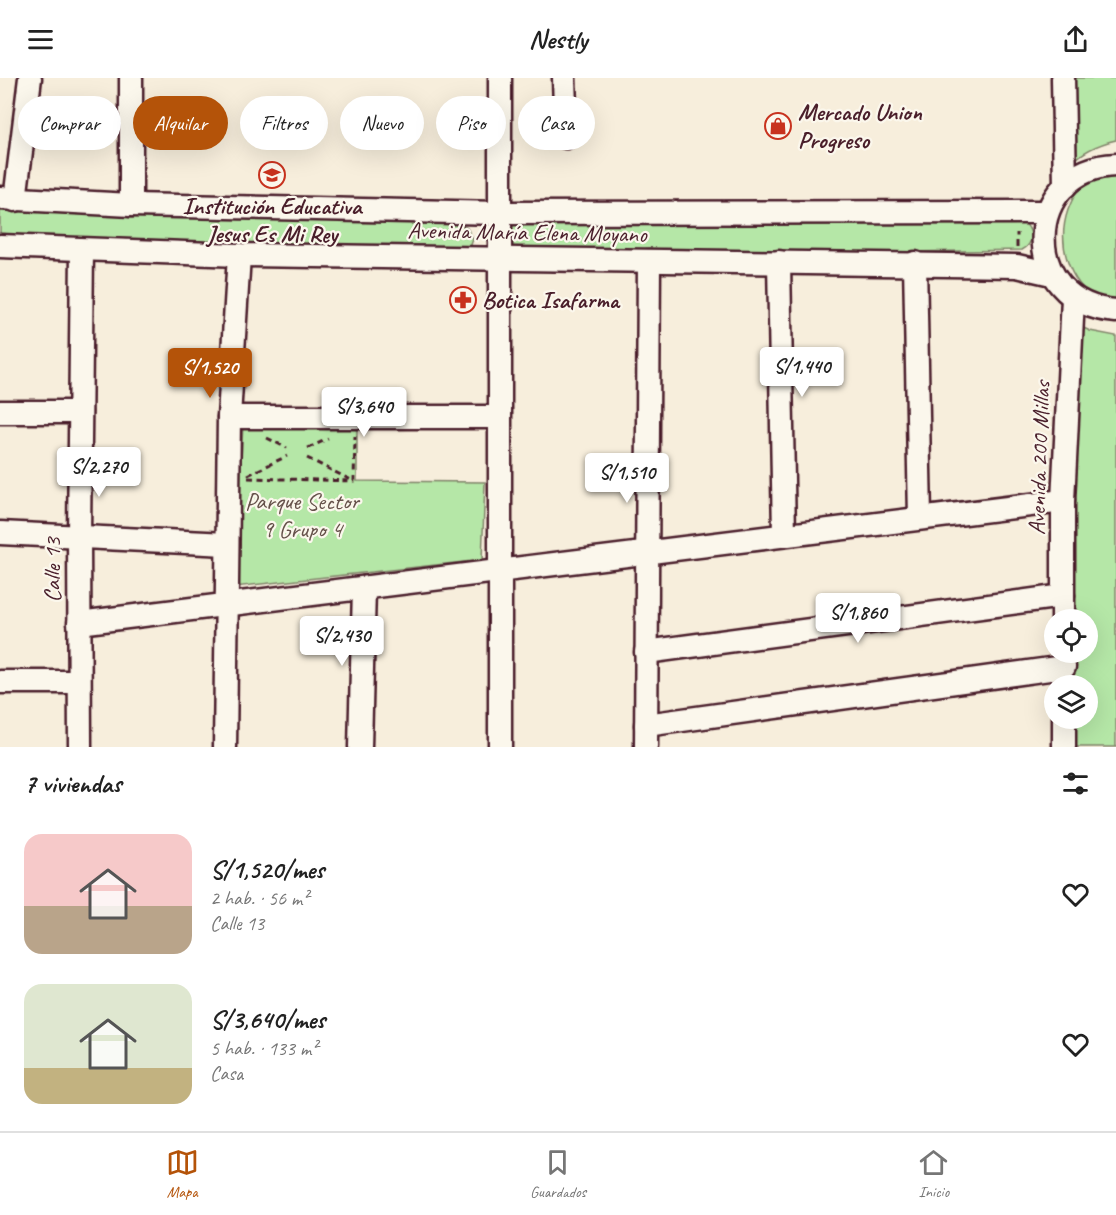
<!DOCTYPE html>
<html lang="es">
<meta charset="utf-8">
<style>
body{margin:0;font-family:Caveat,sans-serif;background:#f2f2f2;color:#222;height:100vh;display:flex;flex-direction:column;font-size:22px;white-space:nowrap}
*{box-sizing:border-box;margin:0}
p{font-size:20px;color:#767676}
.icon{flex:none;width:33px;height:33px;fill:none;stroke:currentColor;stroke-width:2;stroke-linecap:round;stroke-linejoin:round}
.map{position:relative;height:669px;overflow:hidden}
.sheet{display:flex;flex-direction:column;background:#fff;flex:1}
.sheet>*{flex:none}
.banner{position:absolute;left:18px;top:18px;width:600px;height:54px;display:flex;gap:12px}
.tools{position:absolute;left:1044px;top:531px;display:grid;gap:12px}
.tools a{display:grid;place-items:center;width:54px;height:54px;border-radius:50%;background:#fff;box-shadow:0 6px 24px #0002;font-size:30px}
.price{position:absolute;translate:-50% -51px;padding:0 14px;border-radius:6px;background:#fff;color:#222;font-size:20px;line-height:39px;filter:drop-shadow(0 2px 3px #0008)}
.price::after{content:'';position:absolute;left:50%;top:36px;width:18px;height:14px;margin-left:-9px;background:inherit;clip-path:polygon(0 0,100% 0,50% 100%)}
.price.on{background:#b45309;color:#fff}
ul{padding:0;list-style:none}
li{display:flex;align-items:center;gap:18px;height:150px;padding:0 24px}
li span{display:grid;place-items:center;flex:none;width:168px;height:120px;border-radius:18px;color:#555}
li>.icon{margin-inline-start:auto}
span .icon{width:72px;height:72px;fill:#fffc;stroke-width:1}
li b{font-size:26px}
h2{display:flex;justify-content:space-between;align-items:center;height:72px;padding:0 24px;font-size:26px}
.tag{padding:0 21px;border-radius:27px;background:#fff;box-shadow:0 6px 24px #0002;font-size:21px;line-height:54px}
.tag.on{background:#b45309;color:#fff}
header{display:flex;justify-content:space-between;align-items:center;height:78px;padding:0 24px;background:#fff;font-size:27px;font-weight:700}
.dock{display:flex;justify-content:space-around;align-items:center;height:84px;border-top:2px solid #e0e0e0;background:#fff;font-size:16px;color:#767676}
.dock a{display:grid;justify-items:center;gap:3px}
.dock .on{color:#b45309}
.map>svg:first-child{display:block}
.green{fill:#b5e7a7;stroke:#808369;stroke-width:1.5}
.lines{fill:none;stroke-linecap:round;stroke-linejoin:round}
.minor-casing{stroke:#4a1f2b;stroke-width:27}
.path{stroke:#4a1f2b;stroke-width:3;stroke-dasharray:6 4.5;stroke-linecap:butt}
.minor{stroke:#fbf7ec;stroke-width:22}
.labels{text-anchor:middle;stroke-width:4.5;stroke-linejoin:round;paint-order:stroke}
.poi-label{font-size:24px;font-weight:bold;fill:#4a1f2b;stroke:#fbf7ec;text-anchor:start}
.street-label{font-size:24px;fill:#4a1f2b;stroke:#fbf7ec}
.park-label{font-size:24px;fill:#65514a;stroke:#fbf7ec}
</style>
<header><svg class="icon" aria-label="menu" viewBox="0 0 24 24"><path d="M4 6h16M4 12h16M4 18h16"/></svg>Nestly<svg class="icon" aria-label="share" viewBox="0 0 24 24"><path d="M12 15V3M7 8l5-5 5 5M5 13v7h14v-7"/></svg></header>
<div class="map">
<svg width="1116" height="669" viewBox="0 0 1116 669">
<rect width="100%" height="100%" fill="#f7eedc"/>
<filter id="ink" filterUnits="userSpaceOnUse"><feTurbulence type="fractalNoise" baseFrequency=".0167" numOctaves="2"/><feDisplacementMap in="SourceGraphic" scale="12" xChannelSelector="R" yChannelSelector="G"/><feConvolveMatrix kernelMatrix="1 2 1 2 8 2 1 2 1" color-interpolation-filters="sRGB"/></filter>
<g filter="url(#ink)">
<!-- green -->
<g class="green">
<path d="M1072,0H1116V62C1099,66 1084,72 1072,85Z"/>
<path d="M1116,93V226C1110,225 1103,225 1098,222C1067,204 1057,164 1068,132C1071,124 1075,114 1082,108C1089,101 1106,97 1116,93Z"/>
<polygon points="0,132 460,146 467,150 473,161 471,167 466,173 0,159"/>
<path d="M1022,143C1033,151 1035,165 1022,172L845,175L513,176L504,159L508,149L514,145Z"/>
<polygon points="1073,245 1090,253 1116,258 1116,669 1074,669 1074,641 1088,640 1088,608 1073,607 1073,575 1088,574 1088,542 1072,542"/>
<polygon points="243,347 357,348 357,403 485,404 482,482 234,509"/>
</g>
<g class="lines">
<defs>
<g id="minor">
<polyline points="564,0 566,59"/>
<polyline points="1063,0 1065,108"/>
<path d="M1116,87C1022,90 1017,226 1116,233"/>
<polyline points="0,120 131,127 500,135 1047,134"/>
<polyline points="15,122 30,0"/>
<polyline points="131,127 131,0"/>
<polyline points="0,168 239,177 1017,188 1052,196"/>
<polyline points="779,184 784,457"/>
<polyline points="915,185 920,440"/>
<polyline points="0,334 80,334"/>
<polyline points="229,339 499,339"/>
<polyline points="0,455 227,466"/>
<polyline points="1063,542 1063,423 1073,220"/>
<polyline points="79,545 1063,423"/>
<polyline points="646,574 1063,518"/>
<polyline points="0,604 79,604"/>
<polyline points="646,647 1064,589"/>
<polyline points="80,669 79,458 82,172"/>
<polyline points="225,669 229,339 239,177"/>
<polyline points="360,669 364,510"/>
<polyline points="500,669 500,0"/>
<polyline points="646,669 649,183"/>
<polyline points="1064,669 1064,640"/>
</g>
</defs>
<!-- minor casing -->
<use href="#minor" class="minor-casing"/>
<!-- path -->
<g class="path">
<polyline points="1017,169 1017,155"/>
<polyline points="267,360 287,370"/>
<polyline points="308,370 328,361"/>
<polyline points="307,380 351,402"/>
<polyline points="248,397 287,378"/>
<polyline points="248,400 354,403 355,358"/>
</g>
<!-- minor -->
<use href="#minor" class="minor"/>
</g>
</g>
<!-- icons -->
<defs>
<symbol id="shop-ring" viewBox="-11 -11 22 22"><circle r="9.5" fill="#fbf7ec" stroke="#c8321e" stroke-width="1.5"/><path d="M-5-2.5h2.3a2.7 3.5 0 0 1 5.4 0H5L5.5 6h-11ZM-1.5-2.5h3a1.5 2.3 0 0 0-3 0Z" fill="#c8321e"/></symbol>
<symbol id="school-ring" viewBox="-11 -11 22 22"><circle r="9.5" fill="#fbf7ec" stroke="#c8321e" stroke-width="1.5"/><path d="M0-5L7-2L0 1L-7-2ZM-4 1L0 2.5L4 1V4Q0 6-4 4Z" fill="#c8321e"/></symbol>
<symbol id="pharmacy-ring" viewBox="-11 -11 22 22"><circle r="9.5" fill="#fbf7ec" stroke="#c8321e" stroke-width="1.5"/><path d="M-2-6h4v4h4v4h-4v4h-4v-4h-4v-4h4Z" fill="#c8321e"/></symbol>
</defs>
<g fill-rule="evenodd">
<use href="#shop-ring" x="763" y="33" width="30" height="30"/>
<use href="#school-ring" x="257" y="82" width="30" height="30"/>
<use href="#pharmacy-ring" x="448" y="207" width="30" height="30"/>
</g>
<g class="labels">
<!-- poi labels -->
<g class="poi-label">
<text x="798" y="42">Mercado Union<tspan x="798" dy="28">Progreso</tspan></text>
<text x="272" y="136" text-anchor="middle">Institución Educativa<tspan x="272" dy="28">Jesus Es Mi Rey</tspan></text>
<text x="482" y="230">Botica Isafarma</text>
</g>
<!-- street labels -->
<g class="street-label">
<text transform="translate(527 154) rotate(1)" y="8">Avenida María Elena Moyano</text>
<text transform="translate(1039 380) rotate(-88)" y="8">Avenida 200 Millas</text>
<text transform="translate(52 492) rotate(-90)" y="8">Calle 13</text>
</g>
<!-- park labels -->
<g class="park-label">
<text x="302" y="431">Parque Sector<tspan x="302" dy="28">9 Grupo 4</tspan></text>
</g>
</g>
</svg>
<div class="tools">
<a><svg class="icon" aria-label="locate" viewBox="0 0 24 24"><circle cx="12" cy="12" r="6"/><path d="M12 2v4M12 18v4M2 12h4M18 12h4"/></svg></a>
<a><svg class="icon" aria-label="layers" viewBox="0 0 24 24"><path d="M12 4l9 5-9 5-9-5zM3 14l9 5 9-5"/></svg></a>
</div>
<b class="price" style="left:802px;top:320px">S/1,440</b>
<b class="price on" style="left:210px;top:321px">S/1,520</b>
<b class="price" style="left:364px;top:360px">S/3,640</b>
<b class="price" style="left:99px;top:420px">S/2,270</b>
<b class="price" style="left:627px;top:426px">S/1,510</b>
<b class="price" style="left:858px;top:566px">S/1,860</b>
<b class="price" style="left:342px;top:589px">S/2,430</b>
<div class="banner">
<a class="tag">Comprar</a>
<a class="tag on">Alquilar</a>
<a class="tag">Filtros</a>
<a class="tag">Nuevo</a>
<a class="tag">Piso</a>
<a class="tag">Casa</a>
</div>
</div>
<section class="sheet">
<h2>7 viviendas<svg class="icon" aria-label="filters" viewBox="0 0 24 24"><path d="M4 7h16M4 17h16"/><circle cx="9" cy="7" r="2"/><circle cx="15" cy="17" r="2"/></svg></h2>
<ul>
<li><span style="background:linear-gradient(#f6c9c9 60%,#b9a48a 0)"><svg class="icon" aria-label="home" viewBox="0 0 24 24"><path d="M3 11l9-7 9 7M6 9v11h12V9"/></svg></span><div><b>S/1,520/mes</b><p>2 hab. · 56 m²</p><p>Calle 13</p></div><svg class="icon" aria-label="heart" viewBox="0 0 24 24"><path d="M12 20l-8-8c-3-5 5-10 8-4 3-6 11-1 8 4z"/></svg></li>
<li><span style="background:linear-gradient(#dfe7d0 70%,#c2b280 0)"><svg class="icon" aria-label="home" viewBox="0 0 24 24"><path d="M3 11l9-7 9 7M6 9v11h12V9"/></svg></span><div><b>S/3,640/mes</b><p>5 hab. · 133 m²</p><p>Casa</p></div><svg class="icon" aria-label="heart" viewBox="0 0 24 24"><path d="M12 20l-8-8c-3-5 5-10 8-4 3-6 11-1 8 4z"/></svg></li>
</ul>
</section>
<nav class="dock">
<a class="on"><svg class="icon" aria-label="map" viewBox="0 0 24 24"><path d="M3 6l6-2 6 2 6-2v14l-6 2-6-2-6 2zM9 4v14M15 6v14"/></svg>Mapa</a>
<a><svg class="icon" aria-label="saved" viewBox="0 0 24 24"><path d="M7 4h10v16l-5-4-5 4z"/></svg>Guardados</a>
<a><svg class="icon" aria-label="home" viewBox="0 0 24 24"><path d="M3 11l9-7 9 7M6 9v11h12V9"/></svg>Inicio</a>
</nav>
